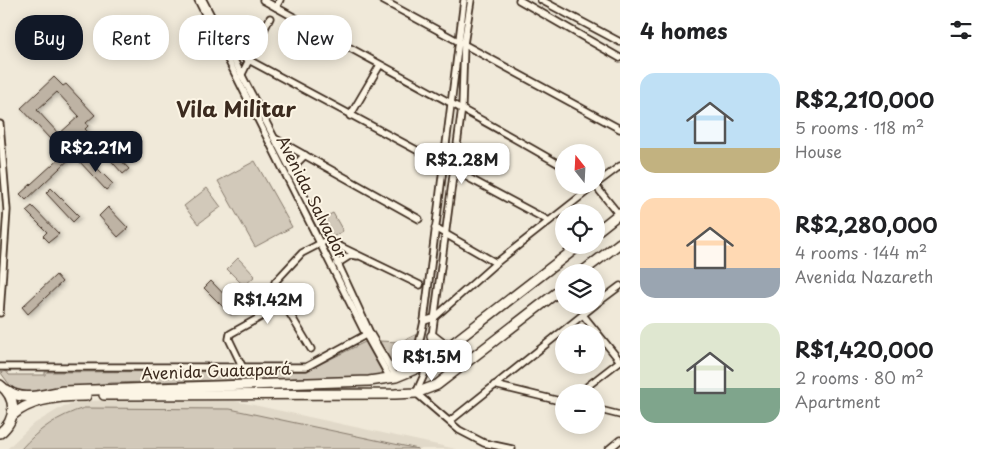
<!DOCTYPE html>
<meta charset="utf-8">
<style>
body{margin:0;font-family:"Playpen Sans",sans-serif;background:#f2f2f2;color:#202124;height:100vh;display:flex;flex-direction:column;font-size:19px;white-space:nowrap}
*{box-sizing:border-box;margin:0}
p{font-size:16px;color:#757577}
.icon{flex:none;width:28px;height:28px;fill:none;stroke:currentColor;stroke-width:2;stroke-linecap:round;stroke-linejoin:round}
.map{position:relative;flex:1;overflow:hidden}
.drawer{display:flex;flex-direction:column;background:#fff;width:375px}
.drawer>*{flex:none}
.banner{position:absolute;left:15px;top:15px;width:475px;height:45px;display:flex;gap:10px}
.needle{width:32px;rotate:342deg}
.tools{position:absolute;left:555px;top:144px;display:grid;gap:10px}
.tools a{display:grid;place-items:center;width:50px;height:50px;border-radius:50%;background:#fff;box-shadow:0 2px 12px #0003;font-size:25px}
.price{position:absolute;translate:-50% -42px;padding:0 11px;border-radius:10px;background:#fff;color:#222;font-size:16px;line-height:32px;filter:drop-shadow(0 1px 2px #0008)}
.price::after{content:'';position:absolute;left:50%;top:30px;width:15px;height:11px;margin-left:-8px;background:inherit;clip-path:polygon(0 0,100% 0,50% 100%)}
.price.on{background:#111827;color:#fff}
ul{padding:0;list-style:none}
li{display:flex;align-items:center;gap:15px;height:125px;padding:0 20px}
li span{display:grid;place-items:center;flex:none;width:140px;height:100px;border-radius:15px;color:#555}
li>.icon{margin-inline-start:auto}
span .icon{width:60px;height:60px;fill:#fffc;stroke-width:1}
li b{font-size:21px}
h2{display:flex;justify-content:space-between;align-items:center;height:60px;padding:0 20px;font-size:21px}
.chip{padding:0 18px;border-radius:20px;background:#fff;box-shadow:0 2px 12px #0003;font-size:18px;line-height:45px}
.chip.on{background:#111827;color:#fff}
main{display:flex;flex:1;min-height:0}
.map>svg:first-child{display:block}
.built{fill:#e1d9c9}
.green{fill:#d2c9ba;stroke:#867a6c}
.building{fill:#beb3a4;stroke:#3b2a1e;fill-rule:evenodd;filter:url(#shadow)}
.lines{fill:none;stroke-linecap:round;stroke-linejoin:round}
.minor-casing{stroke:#3b2a1e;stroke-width:9}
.highway-casing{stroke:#3b2a1e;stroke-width:12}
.minor{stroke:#fcf5e5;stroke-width:5.5}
.highway{stroke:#fcf5e5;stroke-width:9}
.labels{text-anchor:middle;stroke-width:4;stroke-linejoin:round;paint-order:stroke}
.street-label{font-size:16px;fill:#3b2a1e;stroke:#fcf5e5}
.district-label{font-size:21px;font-weight:bold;fill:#3b2a1e;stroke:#fcf5e5}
</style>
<main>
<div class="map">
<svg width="620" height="449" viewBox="0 0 620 449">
<defs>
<filter id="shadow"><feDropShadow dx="2" dy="2" stdDeviation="2.5" flood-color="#0004"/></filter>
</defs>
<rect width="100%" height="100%" fill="#f0e9d9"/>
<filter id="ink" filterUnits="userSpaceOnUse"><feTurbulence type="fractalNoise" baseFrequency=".02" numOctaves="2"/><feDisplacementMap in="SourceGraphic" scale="10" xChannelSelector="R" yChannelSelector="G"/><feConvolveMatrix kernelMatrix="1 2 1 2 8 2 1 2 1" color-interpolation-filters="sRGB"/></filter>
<g filter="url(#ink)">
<!-- built -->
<polygon class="built" points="120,400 235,401 456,449 7,449 32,425 64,406 89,401"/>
<!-- green -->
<g class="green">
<polygon points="255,161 292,227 255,247 218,181"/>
<polygon points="207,188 221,207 198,224 184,206"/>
<polygon points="333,213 343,231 331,238 321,219"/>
<polygon points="238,258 255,276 244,286 227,269"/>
<polygon points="419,333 414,365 401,371 393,367 379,341 401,342"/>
<polygon points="365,342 368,343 385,374 383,376 111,383 57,388 28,393 12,388 1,373 6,371 9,375 45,375 45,372 306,371"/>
<path d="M84,408L230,409L418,449H21C39,429 58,416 84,408Z"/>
</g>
<!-- building -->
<g class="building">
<path d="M54,77L63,86L66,84L95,115L86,123L88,126L85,129L93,137L26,200L20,194L64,154L21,108ZM57,92L79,116L59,134L37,110Z"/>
<polygon points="102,140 129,169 123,174 97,145"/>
<polygon points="85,156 113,184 106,190 79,161"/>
<polygon points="51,188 79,216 73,222 46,193"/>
<polygon points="32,206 59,234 49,242 43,236 47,232 26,211"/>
<polygon points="108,207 128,228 118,237 99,216"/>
<polygon points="56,275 62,282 28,314 22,307"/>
<polygon points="211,281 238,309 231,315 204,288"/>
</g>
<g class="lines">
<defs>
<g id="minor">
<polyline points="198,0 366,335 390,378"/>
<polyline points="203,0 327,240 370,333 396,377"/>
<path d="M263,0C363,56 465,109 564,167"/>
<polyline points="382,0 620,129"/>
<polyline points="471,0 464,44 462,107 432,336 424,375 416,393 459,430 484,443 512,449"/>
<polyline points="519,0 620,58"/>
<polyline points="541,0 620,42"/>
<polyline points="276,7 280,0"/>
<polyline points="230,50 549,221"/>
<polyline points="241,76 270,18"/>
<polyline points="350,116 380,65"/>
<polyline points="0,124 7,210 0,313"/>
<polyline points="274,138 419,219"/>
<polyline points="292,174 297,163 305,155"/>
<polyline points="596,184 620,166"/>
<polyline points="595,185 620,216"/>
<polyline points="435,228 496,263"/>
<polyline points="337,264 351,255 357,256"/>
<polyline points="284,304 275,282 302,253 327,240 420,285"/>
<polyline points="596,304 620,286"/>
<polyline points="583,315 620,361"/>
<polyline points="424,321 434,318 496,263 595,185"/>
<polyline points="0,367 306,367 369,333"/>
<polyline points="243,368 229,339 230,334 284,304 311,349"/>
<polyline points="413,371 424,321 464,0"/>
<polyline points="494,385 564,402"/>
<polyline points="580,392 620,361"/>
<polyline points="596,409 620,415"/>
<polyline points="450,421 595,305"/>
<polyline points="609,449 620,440"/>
</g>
<g id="highway">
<polyline points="596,232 620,213"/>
<polyline points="582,272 620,243"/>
<polyline points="432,336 441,343 453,346"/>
<path d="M0,385C17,398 17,419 0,433"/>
<path d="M7,390C23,403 45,393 64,391L369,381L396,377L425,365L580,245"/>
<polyline points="104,395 395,394 416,393 437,385 564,287"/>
<path d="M13,415C30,399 63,396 86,396"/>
</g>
</defs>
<!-- minor casing -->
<use href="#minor" class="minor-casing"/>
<!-- highway casing -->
<use href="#highway" class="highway-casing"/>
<!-- minor -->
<use href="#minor" class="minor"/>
<!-- highway -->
<use href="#highway" class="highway"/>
</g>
</g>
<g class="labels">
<!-- street labels -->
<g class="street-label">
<text transform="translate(312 197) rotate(63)" y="6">Avenida Salvador</text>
<text transform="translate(216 371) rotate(-2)" y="6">Avenida Guatapará</text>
</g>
<!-- district labels -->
<g class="district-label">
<text x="236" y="117">Vila Militar</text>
</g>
</g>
</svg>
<div class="tools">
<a><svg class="needle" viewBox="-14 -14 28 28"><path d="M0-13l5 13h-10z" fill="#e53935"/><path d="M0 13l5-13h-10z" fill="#757577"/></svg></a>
<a><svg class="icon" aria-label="locate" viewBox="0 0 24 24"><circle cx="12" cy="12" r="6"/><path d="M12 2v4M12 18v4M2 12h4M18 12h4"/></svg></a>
<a><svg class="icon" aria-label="layers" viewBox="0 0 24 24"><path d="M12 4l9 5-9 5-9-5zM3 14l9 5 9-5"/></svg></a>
<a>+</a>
<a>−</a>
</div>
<b class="price on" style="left:96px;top:173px">R$2.21M</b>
<b class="price" style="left:462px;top:185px">R$2.28M</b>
<b class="price" style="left:268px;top:325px">R$1.42M</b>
<b class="price" style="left:432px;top:382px">R$1.5M</b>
<div class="banner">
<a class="chip on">Buy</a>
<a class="chip">Rent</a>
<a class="chip">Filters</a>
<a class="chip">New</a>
</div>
</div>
<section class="drawer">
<h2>4 homes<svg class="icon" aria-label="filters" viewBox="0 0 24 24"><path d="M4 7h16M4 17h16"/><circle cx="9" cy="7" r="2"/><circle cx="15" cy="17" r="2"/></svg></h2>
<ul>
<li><span style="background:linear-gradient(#bfe0f5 75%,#c2b280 0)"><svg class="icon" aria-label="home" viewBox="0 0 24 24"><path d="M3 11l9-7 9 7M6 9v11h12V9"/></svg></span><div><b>R$2,210,000</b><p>5 rooms · 118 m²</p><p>House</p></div></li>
<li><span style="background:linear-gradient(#ffd9b3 70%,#9aa5b1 0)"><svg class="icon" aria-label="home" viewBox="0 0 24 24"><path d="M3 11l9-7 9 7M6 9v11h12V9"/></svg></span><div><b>R$2,280,000</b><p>4 rooms · 144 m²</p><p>Avenida Nazareth</p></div></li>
<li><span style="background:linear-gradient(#dfe7d0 65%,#7fa58c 0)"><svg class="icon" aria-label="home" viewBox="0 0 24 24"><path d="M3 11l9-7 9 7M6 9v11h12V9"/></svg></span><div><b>R$1,420,000</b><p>2 rooms · 80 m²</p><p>Apartment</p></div></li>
</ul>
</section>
</main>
